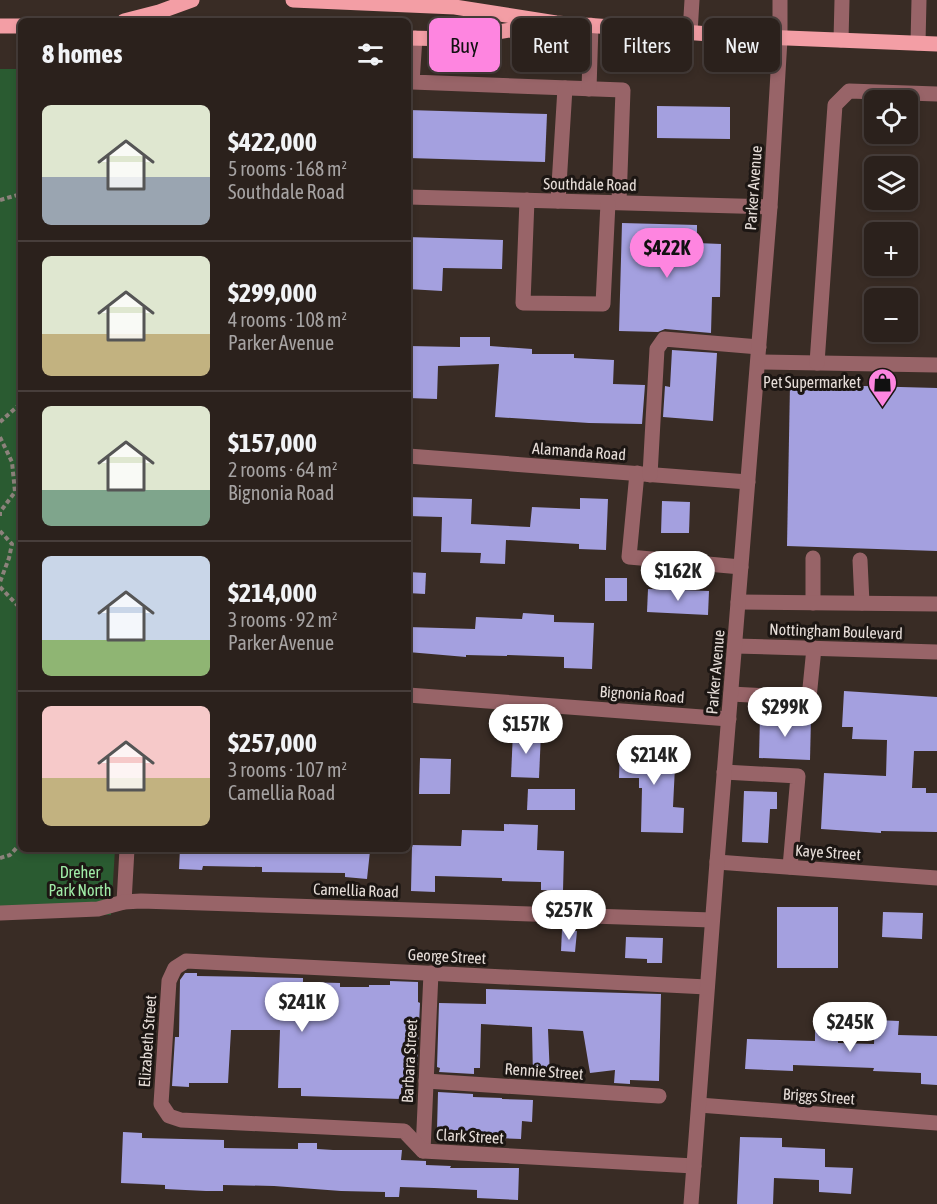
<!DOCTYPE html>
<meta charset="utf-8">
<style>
body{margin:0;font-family:"Asap Condensed",sans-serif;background:#372e29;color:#f1f3f6;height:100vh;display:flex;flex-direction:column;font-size:22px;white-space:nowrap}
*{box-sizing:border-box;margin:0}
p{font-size:20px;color:#a6a3a3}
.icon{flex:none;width:33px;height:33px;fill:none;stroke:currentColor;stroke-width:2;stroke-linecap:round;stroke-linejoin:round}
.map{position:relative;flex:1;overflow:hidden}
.details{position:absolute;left:18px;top:18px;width:393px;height:834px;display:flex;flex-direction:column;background:#2b211c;border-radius:9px;box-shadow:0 3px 9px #0003,0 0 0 2px #473e3b}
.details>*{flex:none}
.guide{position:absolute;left:429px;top:18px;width:417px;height:54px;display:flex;gap:12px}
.buttons{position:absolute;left:864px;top:90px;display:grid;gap:12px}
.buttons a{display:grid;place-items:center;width:54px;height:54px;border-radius:9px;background:#2b211c;box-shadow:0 3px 9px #0003,0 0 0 2px #473e3b;font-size:30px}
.price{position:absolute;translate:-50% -51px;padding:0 14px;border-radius:21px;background:#fff;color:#222;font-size:20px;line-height:39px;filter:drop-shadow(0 2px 3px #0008)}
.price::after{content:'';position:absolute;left:50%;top:36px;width:18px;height:14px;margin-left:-9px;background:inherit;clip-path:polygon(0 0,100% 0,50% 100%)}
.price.current{background:#fe85e0;color:#111}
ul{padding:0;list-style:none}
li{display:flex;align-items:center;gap:18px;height:150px;padding:0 24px}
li+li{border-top:2px solid #473e3b}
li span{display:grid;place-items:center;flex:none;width:168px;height:120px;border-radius:9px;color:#555}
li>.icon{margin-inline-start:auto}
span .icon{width:72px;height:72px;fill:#fffc;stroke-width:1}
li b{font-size:26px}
h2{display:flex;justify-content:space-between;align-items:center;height:72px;padding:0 24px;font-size:26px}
.pill{padding:0 21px;border-radius:9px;background:#2b211c;box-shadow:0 3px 9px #0003,0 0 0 2px #473e3b;font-size:21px;line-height:54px}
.pill.current{background:#fe85e0;color:#111}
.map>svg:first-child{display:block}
.green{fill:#2a5b31}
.building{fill:#a4a0df}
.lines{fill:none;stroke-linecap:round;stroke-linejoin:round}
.path{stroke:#8d827c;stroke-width:4;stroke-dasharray:4.5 3;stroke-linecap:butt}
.minor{stroke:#986468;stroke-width:15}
.major{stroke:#f39ea5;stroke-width:15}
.labels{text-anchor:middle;stroke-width:6;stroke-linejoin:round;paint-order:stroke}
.street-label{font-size:16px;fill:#e6ddd8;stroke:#1c1613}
.poi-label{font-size:16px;fill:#e6ddd8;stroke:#1c1613;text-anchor:end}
.park-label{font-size:16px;fill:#a0eca7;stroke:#1c1613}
</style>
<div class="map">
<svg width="937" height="1204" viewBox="0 0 937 1204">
<rect width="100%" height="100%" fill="#392c25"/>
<!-- green -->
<polygon class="green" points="0,69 21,69 21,849 115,849 111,915 0,909"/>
<!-- building -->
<g class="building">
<polygon points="657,106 730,107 730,139 657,138"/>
<polygon points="408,110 547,114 545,162 408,158"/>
<polygon points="622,223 697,225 697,243 721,244 720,297 712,297 711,333 665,329 658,332 619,331"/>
<polygon points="408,237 503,240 502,269 443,268 442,291 408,289"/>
<polygon points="460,337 490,337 490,346 532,349 532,354 574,354 574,358 614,360 613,384 645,385 642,424 589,423 495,417 499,364 438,366 437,399 408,398 409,346 460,347"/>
<polygon points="672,350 717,353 713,421 663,417 665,386 670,387"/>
<polygon points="790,384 937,388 937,551 787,546"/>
<polygon points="408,497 472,499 471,524 530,527 532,507 580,509 580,498 608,499 606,550 579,549 579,544 506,540 505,564 480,563 481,553 441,552 442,517 408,516"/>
<polygon points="662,501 690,502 689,533 661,533"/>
<polygon points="408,572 426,573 425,594 408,593"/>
<rect x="605" y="578" width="22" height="23"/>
<polygon points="648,589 709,591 708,615 647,612"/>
<polygon points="523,613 554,615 554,622 594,623 592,669 564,668 564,657 507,655 507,656 466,655 466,657 408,652 408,627 475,629 476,617 522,619"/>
<polygon points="844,691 937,697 937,751 914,751 912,788 926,788 926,793 937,793 937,832 881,831 881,833 821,829 824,773 886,776 887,740 852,739 853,727 842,727"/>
<polygon points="760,716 811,717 810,760 759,758"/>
<polygon points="513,731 541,733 539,778 511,777"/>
<polygon points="620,745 676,746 673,807 684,808 683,833 641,832 642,788 639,788 639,778 619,778"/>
<polygon points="420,758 451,759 450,794 419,794"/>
<polygon points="528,789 575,789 575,810 527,810"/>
<polygon points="744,791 777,792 777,809 770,809 768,843 742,842"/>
<polygon points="504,824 538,825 537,850 564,851 563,891 541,890 541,882 502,881 502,878 435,876 435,892 411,891 412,845 461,846 462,830 504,831"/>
<polygon points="180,849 340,849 370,851 367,879 345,877 345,873 262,872 262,867 203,866 202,870 179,869"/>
<rect x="777" y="907" width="61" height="61"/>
<polygon points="883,912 923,913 922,939 882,937"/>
<polygon points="562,930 577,931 575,952 561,951"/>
<polygon points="626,937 663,938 662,963 647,963 647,959 625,958"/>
<polygon points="185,973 197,973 197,976 303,978 303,982 340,983 340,987 369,987 369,985 390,985 390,981 418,982 418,1002 420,1003 417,1067 407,1067 407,1088 401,1088 401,1099 301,1096 301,1088 278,1088 280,1030 231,1030 228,1083 189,1083 189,1087 172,1086 175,1037 179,1037 180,980"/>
<polygon points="486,989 661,994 659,1081 630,1080 630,1084 614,1083 615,1070 590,1073 583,1031 548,1029 550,1078 533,1078 532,1027 481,1024 480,1068 474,1068 474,1074 439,1072 440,1068 437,1067 439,1003 486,1004"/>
<polygon points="875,1020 899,1021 898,1035 937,1036 937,1085 921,1084 921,1073 873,1071 874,1068 793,1065 793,1071 745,1069 747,1039 815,1041 815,1031 838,1031 838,1043 874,1044"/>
<polygon points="438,1092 473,1094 473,1097 502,1098 502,1099 533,1100 532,1122 522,1121 521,1139 458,1136 458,1131 437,1130"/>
<polygon points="123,1132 142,1133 142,1138 224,1140 224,1148 298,1149 298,1143 317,1143 317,1149 333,1150 402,1150 401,1160 426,1161 426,1165 451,1166 450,1168 519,1168 518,1200 477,1198 477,1190 434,1188 400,1187 399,1197 385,1197 385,1192 341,1191 274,1186 223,1185 223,1191 206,1191 165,1189 165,1185 121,1183"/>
<polygon points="740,1137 782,1138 782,1147 825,1149 825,1167 853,1168 851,1194 819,1192 819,1180 774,1178 773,1204 737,1204"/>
</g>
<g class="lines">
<!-- path -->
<g class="path">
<polyline points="0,200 21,194"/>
<polyline points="0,422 21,403"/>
<polyline points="0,437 12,462 15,492 0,512 0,518"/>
<polyline points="0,531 12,544 9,558 0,582"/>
<polyline points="0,587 21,609"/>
<polyline points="0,858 10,855 21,843"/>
</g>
<!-- minor -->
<g class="minor">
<polyline points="690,33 692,0"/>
<polyline points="415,38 412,82 623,90 619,202"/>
<polyline points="841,40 842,0"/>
<polyline points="918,43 919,0"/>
<polyline points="589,89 591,25"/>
<polyline points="408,197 770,207"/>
<polyline points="527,200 523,303 603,304 608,203"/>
<polyline points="558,201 565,88"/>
<polyline points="758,362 937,365"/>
<polyline points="817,363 835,105 849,91 937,94"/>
<polyline points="408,456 748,482"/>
<polyline points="637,473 629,557 741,567"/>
<polyline points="650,475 657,349 664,339 759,347"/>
<polyline points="813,558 813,603"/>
<polyline points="860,560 862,603"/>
<polyline points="738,602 937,604"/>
<polyline points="735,646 937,652"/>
<polyline points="731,694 809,698 814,648"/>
<polyline points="408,695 729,719"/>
<polyline points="724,772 798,776 790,867"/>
<polyline points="717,862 937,878"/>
<polyline points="124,902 127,849"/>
<polyline points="0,913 98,909 124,902 141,901 712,920"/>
<polyline points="426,1081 659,1096"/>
<polyline points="699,1105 937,1123"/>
<polyline points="423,1151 431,973"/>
<polyline points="694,1166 423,1151 404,1131 181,1120 169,1116 161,1104 169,981 175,968 186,961 707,987"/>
<polyline points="691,1204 717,862 770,207 780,39 780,0"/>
</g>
<!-- major -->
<g class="major">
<polyline points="293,0 455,7 556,23 738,36 937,44"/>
<polyline points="124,21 159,12 192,0"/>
<polyline points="0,26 21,26"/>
<polyline points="408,38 454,39 541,25"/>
</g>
</g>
<!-- icons -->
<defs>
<symbol id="shop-pin" viewBox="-11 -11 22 30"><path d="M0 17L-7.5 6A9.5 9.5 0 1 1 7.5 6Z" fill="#fe85e0" stroke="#1c1613"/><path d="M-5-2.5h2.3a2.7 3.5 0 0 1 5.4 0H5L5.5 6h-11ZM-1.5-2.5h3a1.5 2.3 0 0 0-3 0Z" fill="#111"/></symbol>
</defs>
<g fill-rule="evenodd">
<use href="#shop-pin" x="866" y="366" width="33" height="45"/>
</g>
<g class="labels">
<!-- street labels -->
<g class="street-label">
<text transform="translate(590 184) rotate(1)" y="6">Southdale Road</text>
<text transform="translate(753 188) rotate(-86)" y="6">Parker Avenue</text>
<text transform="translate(579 451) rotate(4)" y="6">Alamanda Road</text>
<text transform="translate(836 631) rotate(2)" y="6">Nottingham Boulevard</text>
<text transform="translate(715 672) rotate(-85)" y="6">Parker Avenue</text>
<text transform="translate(642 694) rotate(4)" y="6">Bignonia Road</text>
<text transform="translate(828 852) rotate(4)" y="6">Kaye Street</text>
<text transform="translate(356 890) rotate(2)" y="6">Camellia Road</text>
<text transform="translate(447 956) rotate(3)" y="6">George Street</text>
<text transform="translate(147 1041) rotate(-86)" y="6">Elizabeth Street</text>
<text transform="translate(409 1061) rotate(-87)" y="6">Barbara Street</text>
<text transform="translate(544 1071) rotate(4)" y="6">Rennie Street</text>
<text transform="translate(819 1096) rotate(4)" y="6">Briggs Street</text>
<text transform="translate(470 1136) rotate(3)" y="6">Clark Street</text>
</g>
<!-- poi labels -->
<g class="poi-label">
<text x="861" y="388">Pet Supermarket</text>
</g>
<!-- park labels -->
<g class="park-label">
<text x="80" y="878">Dreher<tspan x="80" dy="18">Park North</tspan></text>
</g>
</g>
</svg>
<div class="buttons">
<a><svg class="icon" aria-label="locate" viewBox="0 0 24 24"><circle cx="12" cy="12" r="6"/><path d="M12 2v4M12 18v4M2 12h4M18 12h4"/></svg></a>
<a><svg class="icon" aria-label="layers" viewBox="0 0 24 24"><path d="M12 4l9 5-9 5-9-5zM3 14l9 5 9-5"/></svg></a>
<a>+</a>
<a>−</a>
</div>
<b class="price current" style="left:667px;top:279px">$422K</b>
<b class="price" style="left:678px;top:602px">$162K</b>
<b class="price" style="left:785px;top:738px">$299K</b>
<b class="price" style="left:526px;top:755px">$157K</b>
<b class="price" style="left:654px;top:786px">$214K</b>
<b class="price" style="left:569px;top:941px">$257K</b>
<b class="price" style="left:302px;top:1033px">$241K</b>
<b class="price" style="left:850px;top:1053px">$245K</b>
<div class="guide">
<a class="pill current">Buy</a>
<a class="pill">Rent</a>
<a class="pill">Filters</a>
<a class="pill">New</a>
</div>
<section class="details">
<h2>8 homes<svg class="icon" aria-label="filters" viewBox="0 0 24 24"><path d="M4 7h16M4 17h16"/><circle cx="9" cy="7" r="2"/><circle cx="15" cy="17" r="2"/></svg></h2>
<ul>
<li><span style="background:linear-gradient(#dfe7d0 60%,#9aa5b1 0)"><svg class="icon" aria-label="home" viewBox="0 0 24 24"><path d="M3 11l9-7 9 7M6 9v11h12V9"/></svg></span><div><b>$422,000</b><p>5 rooms · 168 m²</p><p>Southdale Road</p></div></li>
<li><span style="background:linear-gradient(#dfe7d0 65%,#c2b280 0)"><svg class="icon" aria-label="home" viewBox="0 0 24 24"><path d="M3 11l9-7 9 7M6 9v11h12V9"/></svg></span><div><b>$299,000</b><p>4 rooms · 108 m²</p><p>Parker Avenue</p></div></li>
<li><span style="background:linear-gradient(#dfe7d0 70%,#7fa58c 0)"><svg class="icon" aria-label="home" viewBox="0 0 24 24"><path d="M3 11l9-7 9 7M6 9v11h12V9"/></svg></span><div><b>$157,000</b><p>2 rooms · 64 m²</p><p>Bignonia Road</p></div></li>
<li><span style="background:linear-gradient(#c9d6e8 70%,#8fb573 0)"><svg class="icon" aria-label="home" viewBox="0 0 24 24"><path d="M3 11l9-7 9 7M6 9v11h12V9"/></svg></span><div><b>$214,000</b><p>3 rooms · 92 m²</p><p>Parker Avenue</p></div></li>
<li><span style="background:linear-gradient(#f6c9c9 60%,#c2b280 0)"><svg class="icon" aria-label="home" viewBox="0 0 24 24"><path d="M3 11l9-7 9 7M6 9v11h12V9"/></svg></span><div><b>$257,000</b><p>3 rooms · 107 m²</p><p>Camellia Road</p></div></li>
</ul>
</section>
</div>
